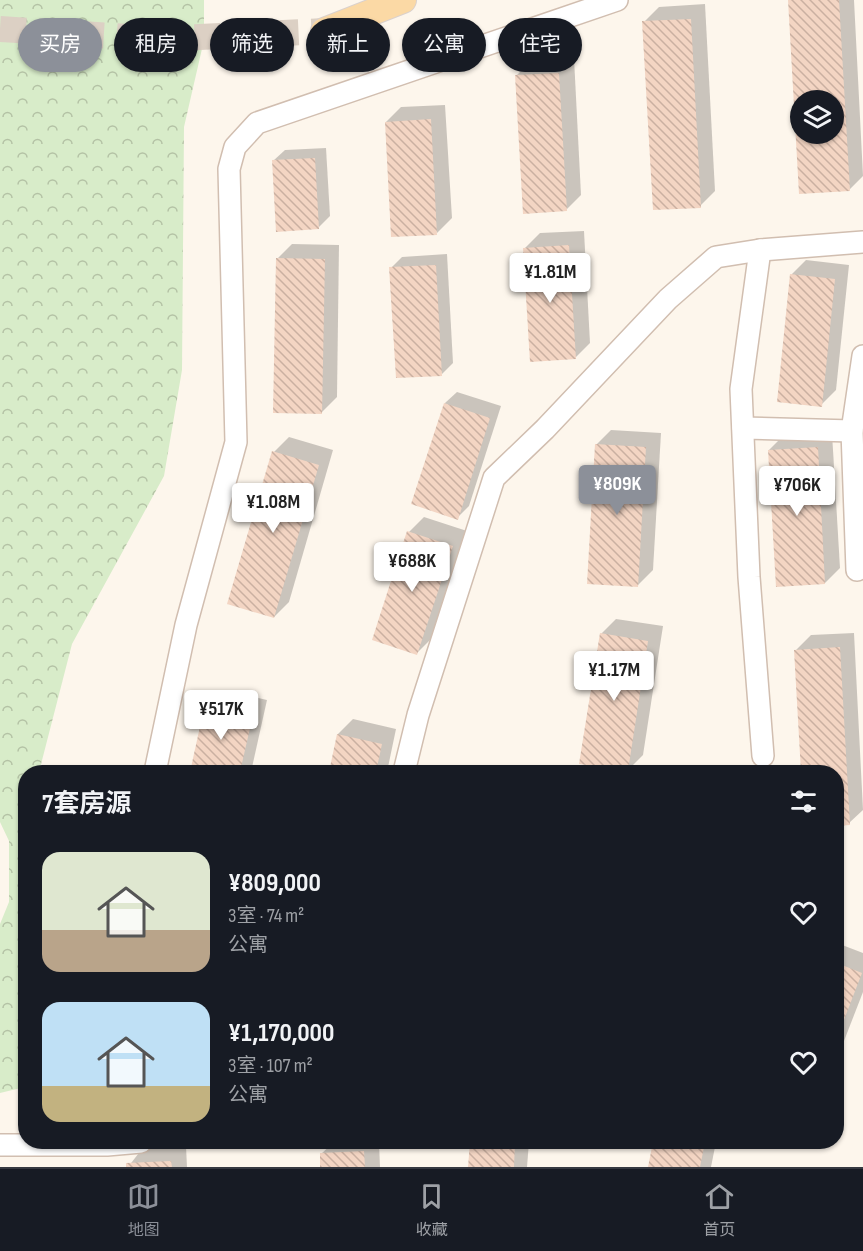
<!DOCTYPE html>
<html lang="zh">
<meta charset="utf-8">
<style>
body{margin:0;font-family:"Sofia Sans Condensed","Noto Sans SC",sans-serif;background:#242831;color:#f1f3f6;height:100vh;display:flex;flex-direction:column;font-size:22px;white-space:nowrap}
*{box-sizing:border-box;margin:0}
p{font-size:20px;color:#9ea1a6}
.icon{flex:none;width:33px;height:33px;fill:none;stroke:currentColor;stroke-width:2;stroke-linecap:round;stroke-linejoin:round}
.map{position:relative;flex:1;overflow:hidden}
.sheet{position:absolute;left:18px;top:765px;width:826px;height:384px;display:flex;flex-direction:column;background:#171b24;border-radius:24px;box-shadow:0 2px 4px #0004}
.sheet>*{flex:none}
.banner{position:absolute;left:18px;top:18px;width:828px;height:54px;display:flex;gap:12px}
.fabs{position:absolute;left:790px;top:90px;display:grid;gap:12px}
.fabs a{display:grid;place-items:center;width:54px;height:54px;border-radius:50%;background:#171b24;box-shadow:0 2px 4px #0004;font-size:30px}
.price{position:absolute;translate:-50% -51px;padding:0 14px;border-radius:6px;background:#fff;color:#222;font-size:20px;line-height:39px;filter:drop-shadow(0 2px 3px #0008)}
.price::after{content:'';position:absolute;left:50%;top:36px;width:18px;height:14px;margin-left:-9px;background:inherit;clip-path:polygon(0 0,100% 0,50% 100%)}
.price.active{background:#8c9099;color:#fff}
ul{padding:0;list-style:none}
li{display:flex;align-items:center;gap:18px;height:150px;padding:0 24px}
li span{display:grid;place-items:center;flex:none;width:168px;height:120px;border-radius:18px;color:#555}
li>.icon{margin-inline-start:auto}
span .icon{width:72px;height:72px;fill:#fffc;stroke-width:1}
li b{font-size:26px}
h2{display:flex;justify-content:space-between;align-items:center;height:72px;padding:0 24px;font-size:26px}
.chip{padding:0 21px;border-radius:27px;background:#171b24;box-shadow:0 2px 4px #0004;font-size:21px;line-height:54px}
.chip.active{background:#8c9099;color:#fff}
.dock{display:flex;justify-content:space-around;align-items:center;height:84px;border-top:2px solid #363941;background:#171b24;font-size:16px;color:#9ea1a6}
.dock a{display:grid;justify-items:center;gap:3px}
.dock .active{color:#8c9099}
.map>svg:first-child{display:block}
.forest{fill:url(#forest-crowns)}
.shadow{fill:#0003;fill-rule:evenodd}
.building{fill:url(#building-back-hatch);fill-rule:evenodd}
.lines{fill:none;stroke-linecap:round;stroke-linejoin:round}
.major-tunnel{stroke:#dcd0c4;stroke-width:26;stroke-dasharray:26 13;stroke-linecap:butt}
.minor-casing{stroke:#d1beb0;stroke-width:24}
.major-casing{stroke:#dad1cd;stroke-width:28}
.minor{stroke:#fff;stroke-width:21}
.major{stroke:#fbd9a5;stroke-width:26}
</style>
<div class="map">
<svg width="863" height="1167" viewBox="0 0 863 1167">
<defs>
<pattern id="forest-crowns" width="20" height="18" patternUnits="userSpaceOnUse" patternTransform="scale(1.5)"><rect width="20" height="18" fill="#d8ecc9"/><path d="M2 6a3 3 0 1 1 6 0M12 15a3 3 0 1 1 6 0" fill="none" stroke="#b4c2a5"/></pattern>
<pattern id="building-back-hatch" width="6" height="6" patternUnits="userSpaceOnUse" patternTransform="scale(1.5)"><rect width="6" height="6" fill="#f3d5c3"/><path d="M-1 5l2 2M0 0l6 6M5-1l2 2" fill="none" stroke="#cab0a1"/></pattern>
</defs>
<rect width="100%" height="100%" fill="#fdf6ec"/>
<!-- forest -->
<polygon class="forest" points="0,0 204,0 204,40 184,127 182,370 164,476 72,644 39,772 26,772 25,1087 0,1093 0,924 9,902 9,841 0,822"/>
<!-- shadow -->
<g class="shadow">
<path d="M790,0H854L863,176L849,190L800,192ZM801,100H834V134H801Z"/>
<polygon points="705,4 715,191 700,206 644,22 659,7"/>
<polygon points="574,58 581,195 566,210 516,76 531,61"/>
<polygon points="445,105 452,218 437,233 386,122 401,107"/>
<polygon points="326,148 330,216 318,228 273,161 285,150"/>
<polygon points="584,231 590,343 575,358 525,248 540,233"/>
<polygon points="292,244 339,245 337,397 322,412 277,259"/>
<polygon points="447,254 453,363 442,374 391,268 402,257"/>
<polygon points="806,260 849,265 836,390 821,405 791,275"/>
<polygon points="457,392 501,406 469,506 457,518 413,503 445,403"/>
<polygon points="611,430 661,433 653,570 638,585 596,445"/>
<polygon points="832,433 840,568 825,583 769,450 784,435"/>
<polygon points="289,437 333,450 289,602 274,617 274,452"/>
<polygon points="424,517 467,531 432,638 417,653 409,532"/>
<polygon points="616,619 663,626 643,755 628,770 601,634"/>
<polygon points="854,633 863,810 849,823 837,824 837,772 803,772 796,650 811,635"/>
<polygon points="222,690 267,700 251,772 192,772 207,705"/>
<polygon points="353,719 396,729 387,772 330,772 338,734"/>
<polygon points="837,943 863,953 863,992 837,1059"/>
<polygon points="334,1142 379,1142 380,1167 322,1167 321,1154"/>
<polygon points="471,1142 529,1142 527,1167 469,1167"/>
<polygon points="654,1142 716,1142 711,1167 650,1167"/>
<polygon points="186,1146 187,1167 128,1167 142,1149"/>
</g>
<!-- building -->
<g class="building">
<path d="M788,0H839L850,191L799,194ZM801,100H834V134H801Z"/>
<polygon points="691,19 701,208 653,210 642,21"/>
<polygon points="559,73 567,211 523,214 515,75"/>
<polygon points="431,119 437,235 391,237 385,122"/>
<polygon points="315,158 319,229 276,232 272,160"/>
<polygon points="569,245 576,359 530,362 523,248"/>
<polygon points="276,258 325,259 322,414 273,413"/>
<polygon points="436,265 442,376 396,378 389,267"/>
<polygon points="790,274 835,279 822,407 777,402"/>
<polygon points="444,403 490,418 458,520 411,504"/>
<polygon points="595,444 646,447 638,587 587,584"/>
<polygon points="818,447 825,584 776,587 768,450"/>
<polygon points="272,451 319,465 274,618 227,604"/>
<polygon points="407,531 453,546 417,655 372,640"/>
<polygon points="600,633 648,641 628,771 579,764"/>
<polygon points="840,647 850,825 837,826 837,772 801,772 794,650"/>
<polygon points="205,704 253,715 240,772 190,772"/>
<polygon points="337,734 382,744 376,772 329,772"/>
<polygon points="837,963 862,973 837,1038"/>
<polygon points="470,1142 515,1142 514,1167 468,1167"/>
<polygon points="653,1142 705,1142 700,1167 648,1167"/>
<polygon points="364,1151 365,1167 320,1167 320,1153"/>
<polygon points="171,1161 172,1167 126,1167 126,1163"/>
</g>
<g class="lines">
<!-- major-tunnel -->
<polyline class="major-tunnel" points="0,29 161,39 324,31"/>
<defs>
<g id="minor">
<polyline points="760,250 741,389 749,577 763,756"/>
<polyline points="743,428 852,431"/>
<polyline points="857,570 852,431 863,356"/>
<polyline points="155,772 186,625 236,442 229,169 235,147 257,123 617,0"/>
<polyline points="404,772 418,715 494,478 545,429 668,299 716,257 760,250 863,242"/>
<polyline points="0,1145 107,1145 141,1142"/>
</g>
<polyline id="major" points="324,31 403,0"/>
</defs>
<!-- minor casing -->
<use href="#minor" class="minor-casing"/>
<!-- major casing -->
<use href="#major" class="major-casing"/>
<!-- minor -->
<use href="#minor" class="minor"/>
<!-- major -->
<use href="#major" class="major"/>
</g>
</svg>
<div class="fabs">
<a><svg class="icon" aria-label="layers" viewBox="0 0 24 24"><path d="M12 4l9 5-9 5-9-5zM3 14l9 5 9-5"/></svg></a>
</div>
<b class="price" style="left:550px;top:304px">¥1.81M</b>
<b class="price active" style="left:617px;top:516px">¥809K</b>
<b class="price" style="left:797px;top:517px">¥706K</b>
<b class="price" style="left:273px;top:534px">¥1.08M</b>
<b class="price" style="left:412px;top:593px">¥688K</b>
<b class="price" style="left:614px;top:702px">¥1.17M</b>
<b class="price" style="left:221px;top:741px">¥517K</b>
<div class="banner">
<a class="chip active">买房</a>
<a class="chip">租房</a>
<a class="chip">筛选</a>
<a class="chip">新上</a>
<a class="chip">公寓</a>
<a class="chip">住宅</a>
</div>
<section class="sheet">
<h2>7套房源<svg class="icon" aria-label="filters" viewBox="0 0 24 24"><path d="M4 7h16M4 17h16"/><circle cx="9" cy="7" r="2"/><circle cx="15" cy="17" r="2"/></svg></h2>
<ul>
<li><span style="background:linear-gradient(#dfe7d0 65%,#b9a48a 0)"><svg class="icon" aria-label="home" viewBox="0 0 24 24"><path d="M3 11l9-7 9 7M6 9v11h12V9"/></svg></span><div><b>¥809,000</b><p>3室 · 74 m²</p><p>公寓</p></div><svg class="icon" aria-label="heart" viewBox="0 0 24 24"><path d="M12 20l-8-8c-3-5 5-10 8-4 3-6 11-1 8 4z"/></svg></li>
<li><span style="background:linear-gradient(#bfe0f5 70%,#c2b280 0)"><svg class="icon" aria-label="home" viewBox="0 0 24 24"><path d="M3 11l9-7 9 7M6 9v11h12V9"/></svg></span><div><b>¥1,170,000</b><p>3室 · 107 m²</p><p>公寓</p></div><svg class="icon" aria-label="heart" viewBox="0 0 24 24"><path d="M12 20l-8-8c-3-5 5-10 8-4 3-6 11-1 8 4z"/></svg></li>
</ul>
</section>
</div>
<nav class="dock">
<a class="active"><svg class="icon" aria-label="map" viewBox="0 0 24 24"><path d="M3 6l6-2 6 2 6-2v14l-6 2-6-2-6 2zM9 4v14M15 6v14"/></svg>地图</a>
<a><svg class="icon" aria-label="saved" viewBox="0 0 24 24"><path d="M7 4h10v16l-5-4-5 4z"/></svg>收藏</a>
<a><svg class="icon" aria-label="home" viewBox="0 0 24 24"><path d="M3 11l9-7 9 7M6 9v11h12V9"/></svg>首页</a>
</nav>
